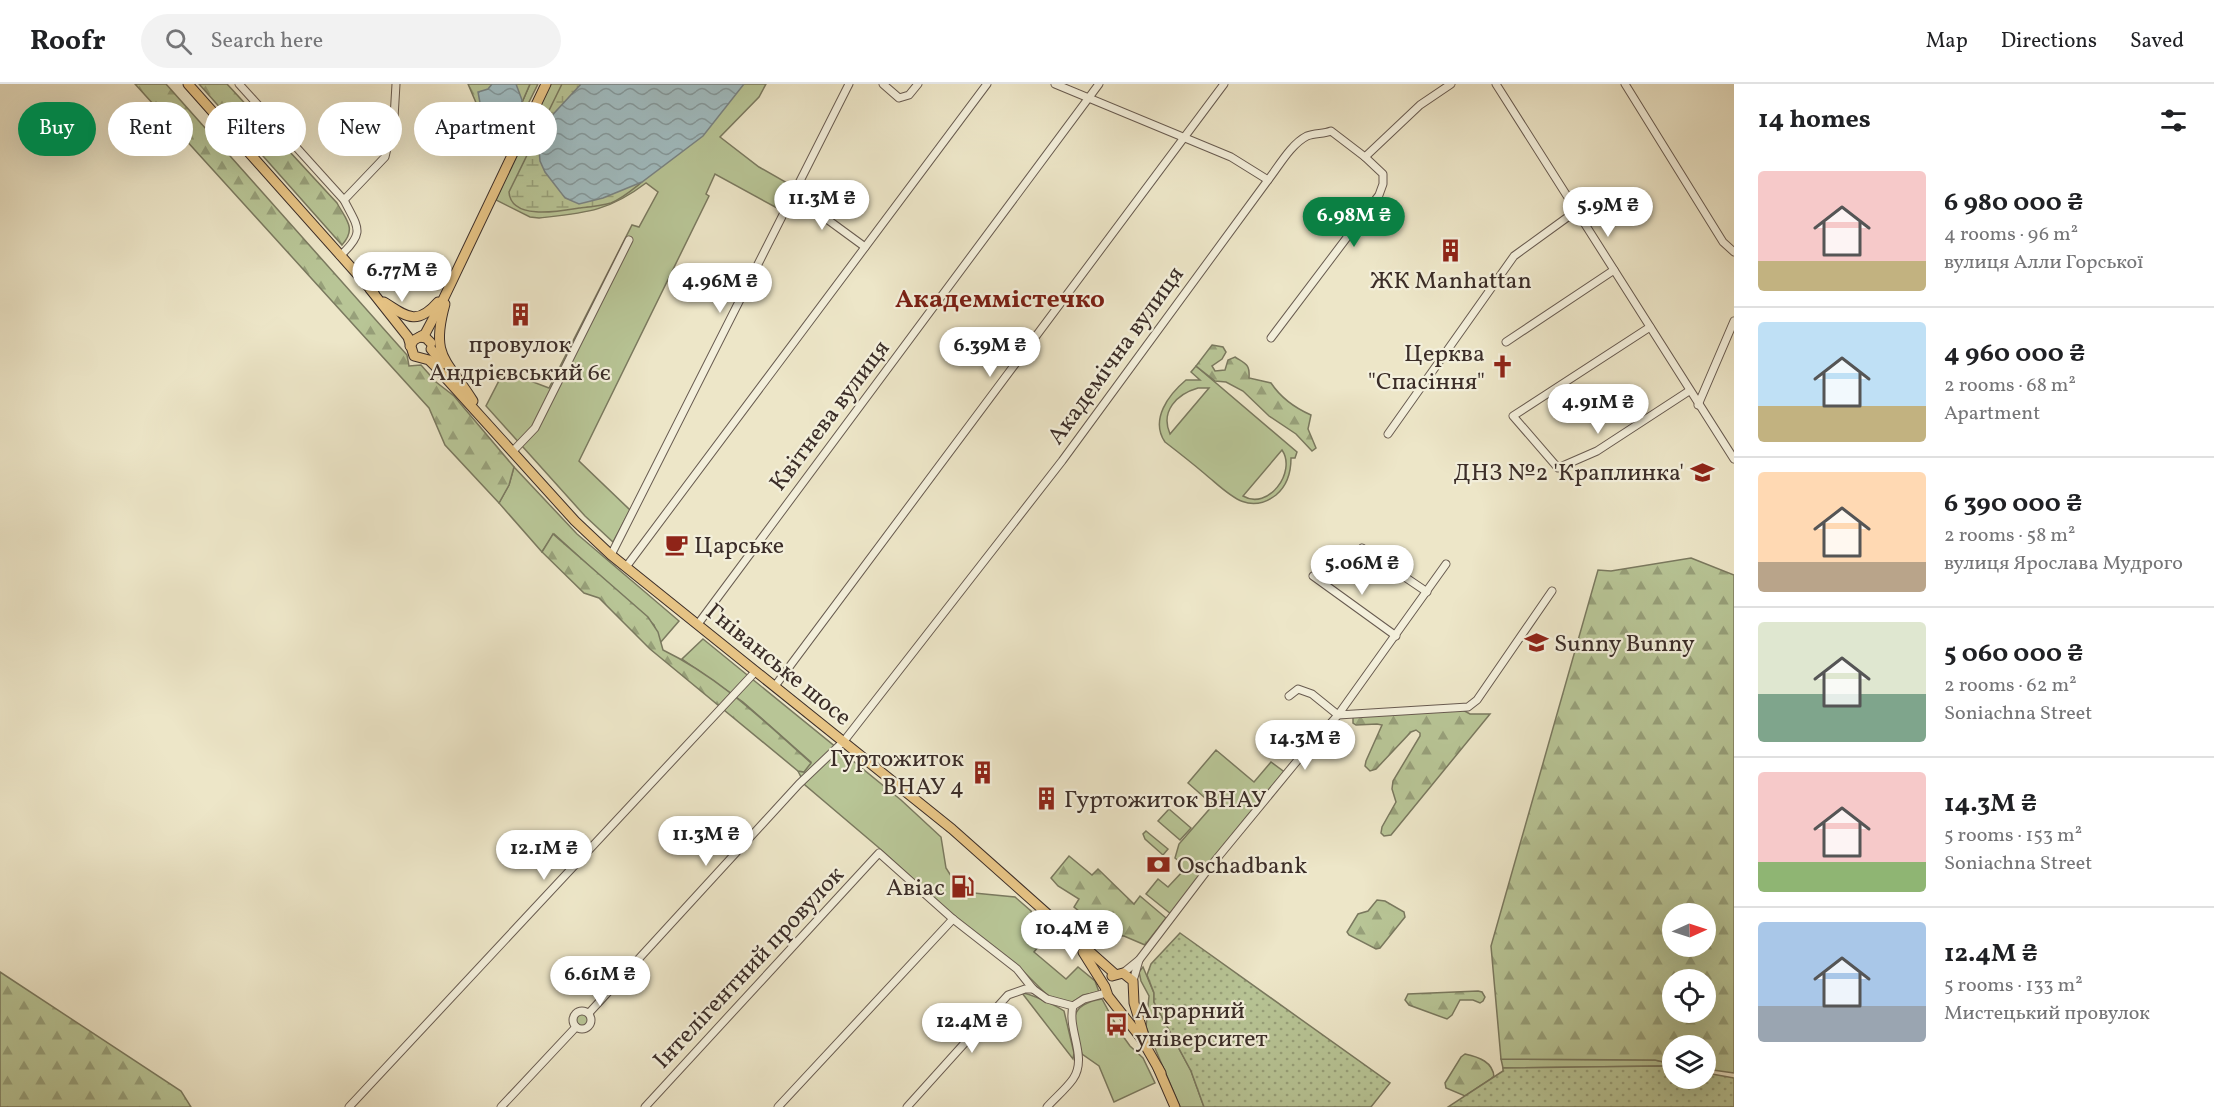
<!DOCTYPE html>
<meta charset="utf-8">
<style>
body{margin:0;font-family:Vollkorn,serif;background:#f2f2f2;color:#202124;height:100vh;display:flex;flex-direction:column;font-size:22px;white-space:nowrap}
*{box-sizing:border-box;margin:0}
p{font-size:20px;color:#757577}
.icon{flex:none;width:33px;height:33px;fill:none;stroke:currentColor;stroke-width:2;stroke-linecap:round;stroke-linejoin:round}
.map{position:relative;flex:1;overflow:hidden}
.side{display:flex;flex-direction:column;background:#fff;width:480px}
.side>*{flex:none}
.guide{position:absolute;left:18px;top:18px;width:570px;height:54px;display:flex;gap:12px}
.needle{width:39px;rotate:87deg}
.tools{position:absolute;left:1662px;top:819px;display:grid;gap:12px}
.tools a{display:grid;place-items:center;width:54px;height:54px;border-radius:50%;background:#fff;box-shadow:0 6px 24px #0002;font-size:30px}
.price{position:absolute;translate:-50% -51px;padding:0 14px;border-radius:21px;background:#fff;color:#222;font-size:20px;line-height:39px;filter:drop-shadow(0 2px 3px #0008)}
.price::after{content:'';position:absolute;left:50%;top:36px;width:18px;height:14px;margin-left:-9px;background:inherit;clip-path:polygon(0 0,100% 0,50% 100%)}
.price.selected{background:#0b8043;color:#fff}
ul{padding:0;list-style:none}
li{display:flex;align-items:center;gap:18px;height:150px;padding:0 24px}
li+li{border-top:2px solid #e0e0e0}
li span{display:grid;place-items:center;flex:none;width:168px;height:120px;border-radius:6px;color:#555}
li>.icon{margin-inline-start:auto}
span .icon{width:72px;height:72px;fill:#fffc;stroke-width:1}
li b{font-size:26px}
h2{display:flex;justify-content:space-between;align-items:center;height:72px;padding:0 24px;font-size:26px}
.tag{padding:0 21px;border-radius:27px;background:#fff;box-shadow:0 6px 24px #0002;font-size:21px;line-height:54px}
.tag.selected{background:#0b8043;color:#fff}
header{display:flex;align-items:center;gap:36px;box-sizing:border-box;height:84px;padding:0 30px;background:#fff;border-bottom:2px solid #e0e0e0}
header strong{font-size:28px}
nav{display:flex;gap:33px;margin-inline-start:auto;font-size:21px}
.search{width:420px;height:54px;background:#f2f2f2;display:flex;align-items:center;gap:15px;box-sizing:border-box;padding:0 21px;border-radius:33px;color:#757577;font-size:22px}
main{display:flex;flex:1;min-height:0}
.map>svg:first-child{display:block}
.grass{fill:#b8c596;stroke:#7a795f;stroke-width:1.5;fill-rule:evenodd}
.forest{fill:url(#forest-firs);stroke:#7a795f;stroke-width:1.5;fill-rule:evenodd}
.wetland{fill:url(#wetland-marsh);stroke:#7a795f;stroke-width:1.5}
.park{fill:url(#park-dots);stroke:#7a795f;stroke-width:1.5}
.water{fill:url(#water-waves);stroke:#788384;stroke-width:1.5}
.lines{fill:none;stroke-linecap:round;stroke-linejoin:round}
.minor-casing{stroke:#685b50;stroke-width:9}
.major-casing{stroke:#3b2d28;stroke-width:11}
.minor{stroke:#f3efdb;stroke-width:7}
.major{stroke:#e6c384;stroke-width:9}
.labels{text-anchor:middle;stroke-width:4.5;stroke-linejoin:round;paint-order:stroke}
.poi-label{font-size:24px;fill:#3b2d28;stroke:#f3efdb;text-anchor:start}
.street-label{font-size:24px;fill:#3b2d28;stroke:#f3efdb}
.neighbourhood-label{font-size:26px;font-weight:bold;fill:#7a1f14;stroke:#f3efdb}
</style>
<header>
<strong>Roofr</strong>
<div class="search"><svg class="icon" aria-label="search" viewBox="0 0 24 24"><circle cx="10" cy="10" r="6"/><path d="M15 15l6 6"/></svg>Search here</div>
<nav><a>Map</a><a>Directions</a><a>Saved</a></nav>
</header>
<main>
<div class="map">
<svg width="1734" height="1023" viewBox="0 0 1734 1023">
<defs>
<pattern id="forest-firs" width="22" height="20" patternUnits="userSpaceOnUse" patternTransform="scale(1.5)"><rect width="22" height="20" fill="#b8c596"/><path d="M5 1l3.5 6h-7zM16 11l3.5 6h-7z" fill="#97a07a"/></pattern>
<pattern id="wetland-marsh" width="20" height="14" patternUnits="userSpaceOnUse" patternTransform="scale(1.5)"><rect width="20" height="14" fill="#b8c596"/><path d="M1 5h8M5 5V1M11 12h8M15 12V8" fill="none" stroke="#97a07a"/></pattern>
<pattern id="park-dots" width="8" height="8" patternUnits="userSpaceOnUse" patternTransform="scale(1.5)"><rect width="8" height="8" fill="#b8c596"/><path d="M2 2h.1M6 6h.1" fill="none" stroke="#97a07a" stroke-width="1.8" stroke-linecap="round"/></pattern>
<pattern id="water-waves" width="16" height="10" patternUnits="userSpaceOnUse" patternTransform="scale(1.5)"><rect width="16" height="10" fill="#a0bcc1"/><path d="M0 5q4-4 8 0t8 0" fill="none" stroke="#84999d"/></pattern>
</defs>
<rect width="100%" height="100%" fill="#ede6c8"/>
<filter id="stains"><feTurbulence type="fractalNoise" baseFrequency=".00333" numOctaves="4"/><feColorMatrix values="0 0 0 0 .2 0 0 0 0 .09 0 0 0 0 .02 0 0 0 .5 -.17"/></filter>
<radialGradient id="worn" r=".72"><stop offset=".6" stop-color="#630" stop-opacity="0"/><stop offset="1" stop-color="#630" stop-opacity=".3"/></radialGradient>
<!-- grass -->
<g class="grass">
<polygon points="530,0 538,0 515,46 506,34 517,30"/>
<path d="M548,0H766L759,13L720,53L759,83L789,100L777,124L715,90L706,110L709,112L579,377L630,426L613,458L585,432L486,322L504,287L549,304L632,141L639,143L658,108L646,99C608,128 584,129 539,134L530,133L496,116Z"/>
<path d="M1196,282L1297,368L1295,374H1291C1291,388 1288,401 1276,411C1247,433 1227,408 1205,390C1192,379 1178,368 1165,358C1150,336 1168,311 1186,296H1200L1191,288ZM1198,304H1209L1170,350C1160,327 1177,310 1198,304ZM1282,366C1297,388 1268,427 1243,412Z"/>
<polygon points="514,383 577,450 679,537 660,559 654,541 554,450 542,468 499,419 509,401"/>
<polygon points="703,555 901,716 941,753 946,784 953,795 955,810 963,815 974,809 1015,813 1031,827 1034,836 1049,850 1034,868 1066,895 1078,883 1095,897 1099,908 1083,911 1071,919 1050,914 1019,883 955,833 878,763 805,701 798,687 804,688 811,678 743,618 682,575"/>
<polygon points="1216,666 1254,698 1271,678 1287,690 1171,830 1146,810 1158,795 1168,803 1183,787 1180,778 1175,774 1179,760 1213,721 1188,699"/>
<polygon points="1169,725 1191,744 1180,756 1158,737"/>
<polygon points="1146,747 1168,765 1163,771 1145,755 1143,750"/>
<polygon points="1143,883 1154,909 1154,918 1191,987 1204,1023 1180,1023 1146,943 1149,912 1141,897 1139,888"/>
<path d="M1022,909C1029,909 1057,922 1064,927L1074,969L1073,975Z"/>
<path d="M1102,915L1120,948L1130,962L1143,974L1155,999L1114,1018L1099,982L1082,970C1074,941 1064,921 1102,915Z"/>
<circle cx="582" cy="936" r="9"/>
<polygon points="1501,975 1655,976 1672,980 1672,984 1662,982 1503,984"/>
</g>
<!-- forest -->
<g class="forest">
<polygon points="135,0 166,0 407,271 409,282 421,281 436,298 454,312 514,383 509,401 499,419 445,361 429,324"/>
<path d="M199,0H227L337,119C346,136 357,144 342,161Z"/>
<polygon points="468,0 530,0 517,30 506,34 477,21"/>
<path d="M1212,261L1223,263L1226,268L1222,275L1212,282L1215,287L1225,286L1228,276L1235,273C1246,280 1250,280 1249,294L1271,299C1281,314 1295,324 1311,331L1308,345L1316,364L1312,367L1296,350L1269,332L1243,307L1226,298L1215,297L1196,282Z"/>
<path d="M553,450L648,533L658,548L663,566C719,593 765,638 811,679L804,688L798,687L650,565L599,514L584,509L542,468Z"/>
<path d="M1691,474L1734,491V989L1706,985V962H1672V980L1655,976L1501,975L1491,862L1598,486L1611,487ZM1672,830H1706V862H1672ZM1672,896H1706V928H1672Z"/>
<polygon points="1461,625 1470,630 1490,630 1391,751 1384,752 1381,749 1382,743 1396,718 1392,705 1393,697 1420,652 1420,649 1416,646 1411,648 1376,685 1370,687 1365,682 1366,677 1382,641 1377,640 1356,641 1353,639 1353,631"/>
<polygon points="1069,772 1092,791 1098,785 1134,820 1140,812 1166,834 1145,861 1124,852 1115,852 1106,845 1100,844 1074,823 1079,815 1058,802 1051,794"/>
<polygon points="1377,816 1385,817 1404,828 1405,833 1380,864 1376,865 1349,851 1347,848 1358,830 1368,827"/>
<polygon points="0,888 181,1007 191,1023 0,1023"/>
<polygon points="1478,907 1482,908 1485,913 1483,917 1480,919 1473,916 1460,916 1452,931 1447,935 1409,921 1405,916 1408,910"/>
<path d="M1465,970C1479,973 1493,978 1494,993L1465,1012L1446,1004L1445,999L1461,973Z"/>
</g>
<!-- wetland -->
<path class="wetland" d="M562,0H613L597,110L642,98C632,106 623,114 611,119C601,122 589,123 579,124C561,127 511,137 509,108Z"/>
<!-- park -->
<g class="park">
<polygon points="1180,849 1390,999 1371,1023 1204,1023 1191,987 1154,918 1154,909 1147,891 1151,880"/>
<polygon points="1662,982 1672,984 1672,994 1706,994 1706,989 1734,994 1734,1023 1448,1023 1503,987 1503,984"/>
</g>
<!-- water -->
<g class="water">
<polygon points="492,0 516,0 522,16 521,23 510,31 480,19 478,8 488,5"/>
<polygon points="581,0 744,0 703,52 642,98 603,114 579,120 565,114 545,88 540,77 539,66 540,50 546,38"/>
</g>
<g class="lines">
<defs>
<g id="minor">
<polyline points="239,0 344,116"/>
<polyline points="883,0 899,14 909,11 918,0"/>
<polyline points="1055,0 1231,73 1268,96"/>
<polyline points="1496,0 1734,375"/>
<polyline points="1625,0 1723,158 1734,168"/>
<polyline points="794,111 865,163"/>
<path d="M340,172C366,148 358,144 344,116L385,73L394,34L396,0"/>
<polyline points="1650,243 1513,332 1558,384 1597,367 1689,307"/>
<polyline points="1271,254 1379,111 1383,100 1383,90 1365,73"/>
<polyline points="1506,258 1614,186"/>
<polyline points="1698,321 1734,237"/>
<polyline points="1388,350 1514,172 1576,127"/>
<polyline points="513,367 535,344 629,156"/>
<polyline points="1362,464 1427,508"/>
<polyline points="611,471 849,0"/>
<polyline points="626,483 987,0"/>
<polyline points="1313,492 1396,552"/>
<polyline points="698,540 1099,0"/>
<polyline points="775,602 1224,0"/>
<polyline points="1289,612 1298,605 1312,610 1338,631 1468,623 1477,616 1552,507"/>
<polyline points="1123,889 1139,876 1209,784 1297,677 1338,631 1446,480"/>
<polyline points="1133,897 1139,876"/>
<circle cx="582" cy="936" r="9"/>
<path d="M589,929L799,700L844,657L1062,377L1268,96C1279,82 1291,60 1307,52C1315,49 1324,50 1331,47L1365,73L1420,21L1451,0"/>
<polyline points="349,1023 756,587"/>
<polyline points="501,1023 576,943"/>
<polyline points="645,1023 879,769 953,835 1017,885 1033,905 1047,915 1073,922 1084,915 1106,909"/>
<polyline points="778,1023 953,835"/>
<polyline points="907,1023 1008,911 1025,905 1033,905"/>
<path d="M1047,1023C1055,1014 1066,1005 1073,995C1088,973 1067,946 1073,922"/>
</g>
<g id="major">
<polyline points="188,0 374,209"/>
<polyline points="370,205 408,253 414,272 429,276 434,281 575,437 611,471 952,745 1115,890"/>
<path d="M384,218C407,233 417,242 438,218"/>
<path d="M445,220C430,274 447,275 473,317"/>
<polyline points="420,253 426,254 431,259"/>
<polyline points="410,262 414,256 425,250 442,218 546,0"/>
<polyline points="431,265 443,280"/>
<polyline points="1083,868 1105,903 1108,912 1141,954 1161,989"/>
<polyline points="1112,892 1123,889 1133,897 1134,919 1145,955"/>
<polyline points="1158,984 1175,1023"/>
</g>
</defs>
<!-- minor casing -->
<use href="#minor" class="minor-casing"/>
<!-- major casing -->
<use href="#major" class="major-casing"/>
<!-- minor -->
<use href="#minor" class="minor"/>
<!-- major -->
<use href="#major" class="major"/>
</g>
<!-- icons -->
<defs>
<symbol id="building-bare" viewBox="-9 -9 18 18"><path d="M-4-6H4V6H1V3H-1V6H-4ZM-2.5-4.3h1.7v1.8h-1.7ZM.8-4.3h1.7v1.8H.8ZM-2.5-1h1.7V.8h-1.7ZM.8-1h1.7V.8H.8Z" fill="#8f2418" stroke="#f3efdb" stroke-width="2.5" paint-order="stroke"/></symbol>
<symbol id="church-bare" viewBox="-9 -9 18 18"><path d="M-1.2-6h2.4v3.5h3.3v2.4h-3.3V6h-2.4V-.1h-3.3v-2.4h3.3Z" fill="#8f2418" stroke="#f3efdb" stroke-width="2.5" paint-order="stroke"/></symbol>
<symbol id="school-bare" viewBox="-9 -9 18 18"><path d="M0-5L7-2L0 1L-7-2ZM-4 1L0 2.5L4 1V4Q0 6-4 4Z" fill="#8f2418" stroke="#f3efdb" stroke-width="2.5" paint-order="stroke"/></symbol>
<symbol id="cafe-bare" viewBox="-9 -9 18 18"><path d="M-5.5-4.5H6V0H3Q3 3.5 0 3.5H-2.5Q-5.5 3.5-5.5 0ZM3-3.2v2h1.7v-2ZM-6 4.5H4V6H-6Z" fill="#8f2418" stroke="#f3efdb" stroke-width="2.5" paint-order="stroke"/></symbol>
<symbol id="bank-bare" viewBox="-9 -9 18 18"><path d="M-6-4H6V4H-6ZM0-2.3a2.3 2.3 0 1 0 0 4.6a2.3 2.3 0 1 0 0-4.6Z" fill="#8f2418" stroke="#f3efdb" stroke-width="2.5" paint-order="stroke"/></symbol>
<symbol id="fuel-bare" viewBox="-9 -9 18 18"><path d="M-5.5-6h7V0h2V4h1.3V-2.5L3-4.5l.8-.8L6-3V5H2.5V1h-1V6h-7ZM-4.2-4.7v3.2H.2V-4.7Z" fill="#8f2418" stroke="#f3efdb" stroke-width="2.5" paint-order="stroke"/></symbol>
<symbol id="bus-bare" viewBox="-9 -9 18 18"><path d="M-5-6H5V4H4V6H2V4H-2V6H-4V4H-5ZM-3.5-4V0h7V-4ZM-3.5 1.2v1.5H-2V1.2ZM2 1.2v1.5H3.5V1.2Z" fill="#8f2418" stroke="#f3efdb" stroke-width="2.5" paint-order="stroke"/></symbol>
</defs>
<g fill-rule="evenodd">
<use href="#building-bare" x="1434" y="150" width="33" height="33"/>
<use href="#building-bare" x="504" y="214" width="33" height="33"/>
<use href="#church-bare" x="1486" y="266" width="33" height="33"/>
<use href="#school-bare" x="1686" y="372" width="33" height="33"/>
<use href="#cafe-bare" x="660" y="444" width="33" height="33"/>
<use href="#school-bare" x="1520" y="542" width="33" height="33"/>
<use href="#building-bare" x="966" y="672" width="33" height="33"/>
<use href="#building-bare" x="1030" y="698" width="33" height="33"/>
<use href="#bank-bare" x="1142" y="764" width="33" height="33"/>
<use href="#fuel-bare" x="946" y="786" width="33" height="33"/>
<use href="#bus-bare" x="1100" y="924" width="33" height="33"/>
</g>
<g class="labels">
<!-- poi labels -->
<g class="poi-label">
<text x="1451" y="204" text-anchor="middle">ЖК Manhattan</text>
<text x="520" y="268" text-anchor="middle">провулок<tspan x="520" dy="28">Андрієвський 6є</tspan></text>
<text x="1485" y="277" text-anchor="end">Церква<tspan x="1485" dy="28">"Спасіння"</tspan></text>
<text x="1684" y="396" text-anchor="end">ДНЗ №2 'Краплинка'</text>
<text x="694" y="469">Царське</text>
<text x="1554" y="567">Sunny Bunny</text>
<text x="964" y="682" text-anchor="end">Гуртожиток<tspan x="964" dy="28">ВНАУ 4</tspan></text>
<text x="1064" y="723">Гуртожиток ВНАУ</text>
<text x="1177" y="789">Oschadbank</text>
<text x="945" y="811" text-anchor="end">Авіас</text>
<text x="1135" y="934">Аграрний<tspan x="1135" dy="28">університет</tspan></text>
</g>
<!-- street labels -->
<g class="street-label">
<text transform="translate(1115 271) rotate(-54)" y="8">Академічна вулиця</text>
<text transform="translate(829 331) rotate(-53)" y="8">Квітнева вулиця</text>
<text transform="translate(779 580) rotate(39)" y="8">Гніванське шосе</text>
<text transform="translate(748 883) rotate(-47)" y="8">Інтелігентний провулок</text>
</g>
<!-- neighbourhood labels -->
<g class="neighbourhood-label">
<text x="1000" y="223">Академмістечко</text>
</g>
</g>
<rect width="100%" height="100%" filter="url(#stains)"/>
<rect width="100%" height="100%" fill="url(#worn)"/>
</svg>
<div class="tools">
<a><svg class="needle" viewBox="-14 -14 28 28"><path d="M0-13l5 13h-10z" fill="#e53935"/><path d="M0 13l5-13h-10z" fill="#757577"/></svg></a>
<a><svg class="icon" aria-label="locate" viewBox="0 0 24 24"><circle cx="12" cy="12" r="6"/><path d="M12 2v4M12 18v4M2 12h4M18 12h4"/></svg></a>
<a><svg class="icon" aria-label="layers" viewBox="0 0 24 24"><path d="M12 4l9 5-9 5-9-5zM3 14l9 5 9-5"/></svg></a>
</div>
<b class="price" style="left:822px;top:147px">11.3M ₴</b>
<b class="price" style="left:1608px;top:154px">5.9M ₴</b>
<b class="price selected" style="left:1354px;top:164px">6.98M ₴</b>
<b class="price" style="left:402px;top:219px">6.77M ₴</b>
<b class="price" style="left:720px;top:230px">4.96M ₴</b>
<b class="price" style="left:990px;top:294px">6.39M ₴</b>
<b class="price" style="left:1598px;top:351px">4.91M ₴</b>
<b class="price" style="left:1362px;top:512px">5.06M ₴</b>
<b class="price" style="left:1305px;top:687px">14.3M ₴</b>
<b class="price" style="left:706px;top:783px">11.3M ₴</b>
<b class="price" style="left:544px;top:797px">12.1M ₴</b>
<b class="price" style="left:1072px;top:877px">10.4M ₴</b>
<b class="price" style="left:600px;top:923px">6.61M ₴</b>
<b class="price" style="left:972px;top:970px">12.4M ₴</b>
<div class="guide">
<a class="tag selected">Buy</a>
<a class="tag">Rent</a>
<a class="tag">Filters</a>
<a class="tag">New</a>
<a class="tag">Apartment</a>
</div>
</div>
<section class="side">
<h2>14 homes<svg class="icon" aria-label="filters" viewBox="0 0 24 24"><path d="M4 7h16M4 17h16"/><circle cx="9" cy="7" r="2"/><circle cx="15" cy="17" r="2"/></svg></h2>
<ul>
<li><span style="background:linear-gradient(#f6c9c9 75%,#c2b280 0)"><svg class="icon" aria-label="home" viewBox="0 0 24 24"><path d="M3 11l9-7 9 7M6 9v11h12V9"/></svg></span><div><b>6 980 000 ₴</b><p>4 rooms · 96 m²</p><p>вулиця Алли Горської</p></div></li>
<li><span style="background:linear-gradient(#bfe0f5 70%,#c2b280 0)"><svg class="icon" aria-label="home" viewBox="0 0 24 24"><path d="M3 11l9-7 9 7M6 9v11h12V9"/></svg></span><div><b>4 960 000 ₴</b><p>2 rooms · 68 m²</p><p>Apartment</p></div></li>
<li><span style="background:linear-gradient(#ffd9b3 75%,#b9a48a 0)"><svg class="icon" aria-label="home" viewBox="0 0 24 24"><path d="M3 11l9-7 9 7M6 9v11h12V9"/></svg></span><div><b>6 390 000 ₴</b><p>2 rooms · 58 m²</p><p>вулиця Ярослава Мудрого</p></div></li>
<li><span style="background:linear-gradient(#dfe7d0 60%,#7fa58c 0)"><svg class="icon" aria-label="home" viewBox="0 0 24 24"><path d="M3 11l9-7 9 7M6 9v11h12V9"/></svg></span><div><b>5 060 000 ₴</b><p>2 rooms · 62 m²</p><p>Soniachna Street</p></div></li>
<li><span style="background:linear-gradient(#f6c9c9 75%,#8fb573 0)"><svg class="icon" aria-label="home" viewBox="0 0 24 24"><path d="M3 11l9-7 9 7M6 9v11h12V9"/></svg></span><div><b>14.3M ₴</b><p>5 rooms · 153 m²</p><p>Soniachna Street</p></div></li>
<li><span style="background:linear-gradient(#a9c7e8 70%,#9aa5b1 0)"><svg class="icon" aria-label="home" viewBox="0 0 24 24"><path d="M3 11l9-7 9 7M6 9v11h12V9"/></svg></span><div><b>12.4M ₴</b><p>5 rooms · 133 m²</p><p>Мистецький провулок</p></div></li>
</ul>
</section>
</main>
